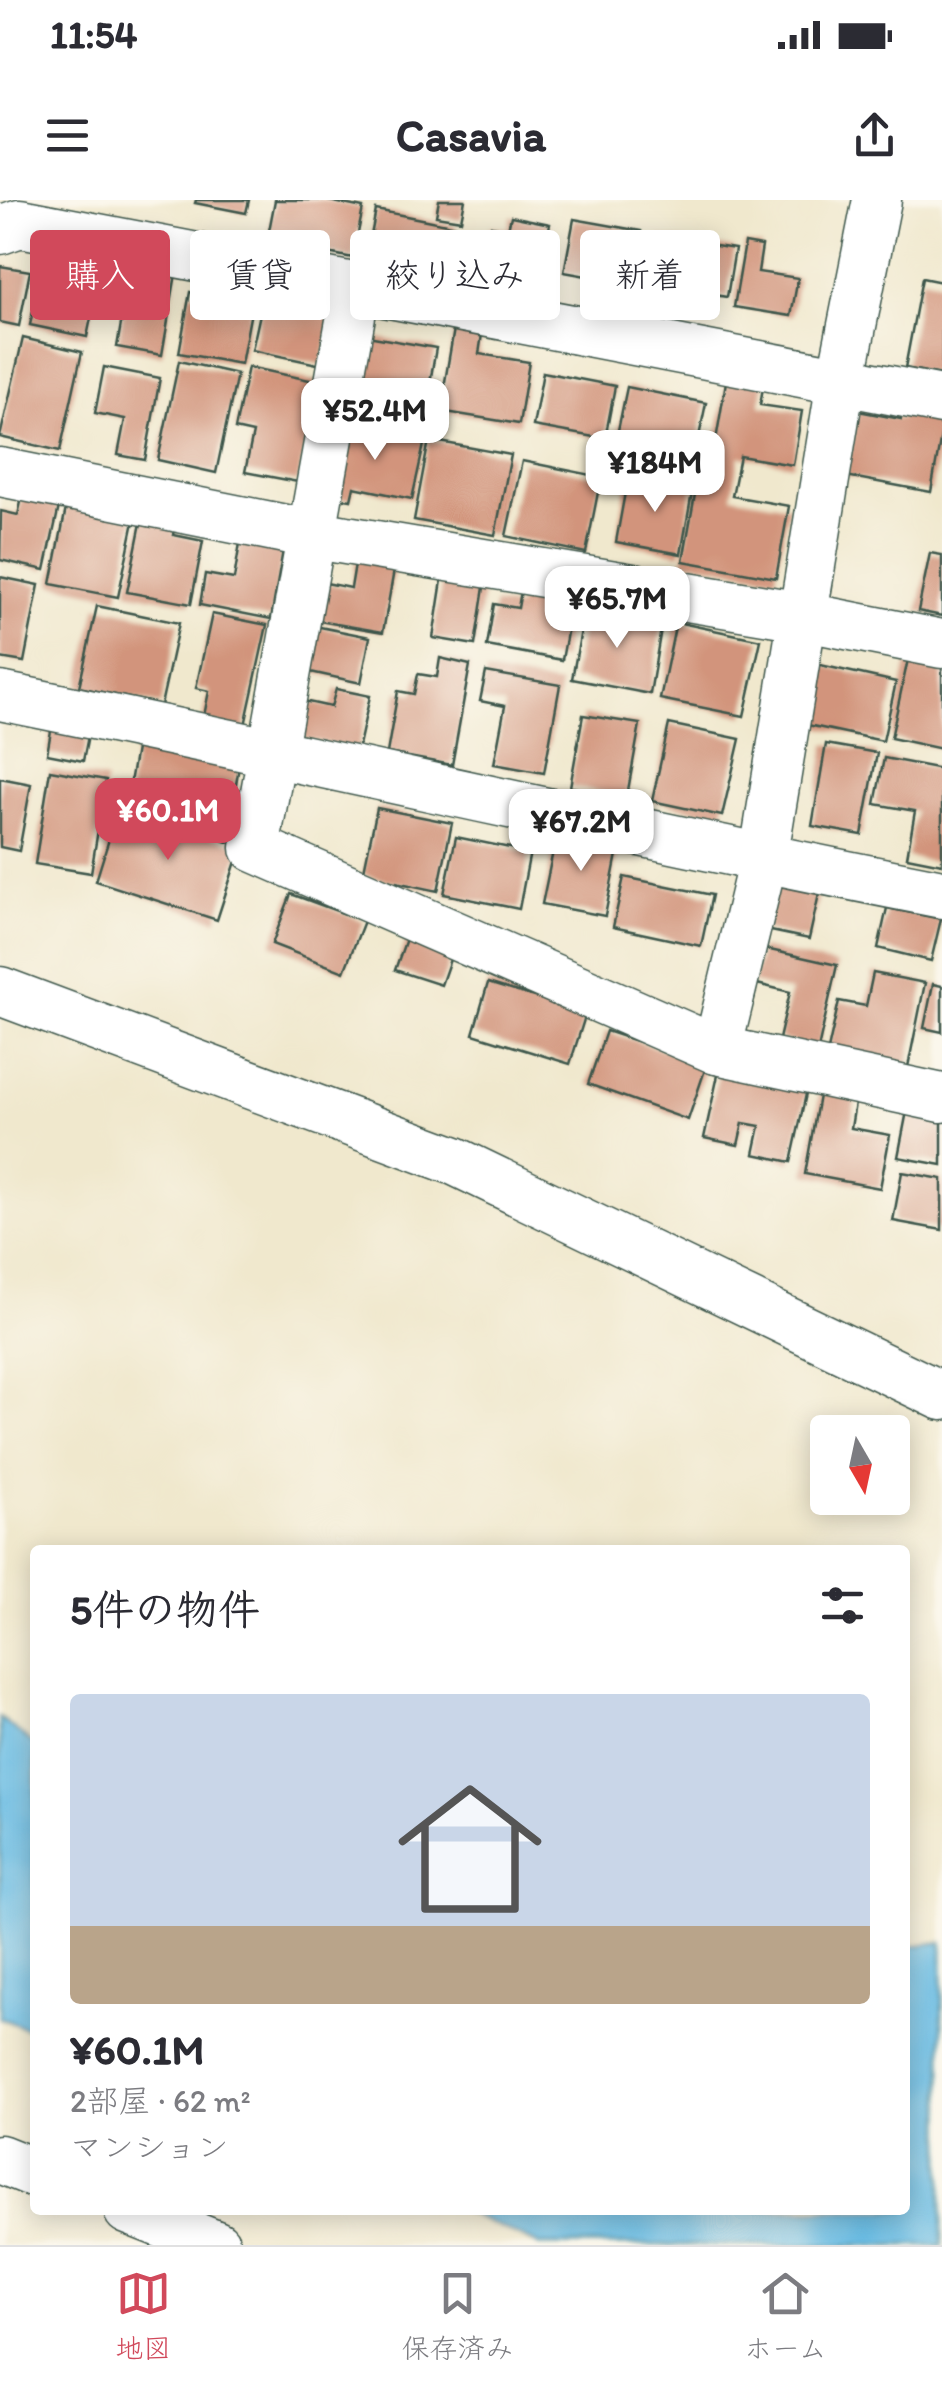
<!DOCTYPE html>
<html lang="ja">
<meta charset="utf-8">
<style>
body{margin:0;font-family:Itim,"Klee One",sans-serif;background:#f7f7f7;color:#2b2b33;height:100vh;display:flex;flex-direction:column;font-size:38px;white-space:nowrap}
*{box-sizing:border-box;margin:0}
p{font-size:32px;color:#7c7c81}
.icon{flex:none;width:55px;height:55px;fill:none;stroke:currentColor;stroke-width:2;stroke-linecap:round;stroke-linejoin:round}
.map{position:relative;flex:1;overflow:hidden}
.sheet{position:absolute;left:30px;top:1345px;width:880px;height:670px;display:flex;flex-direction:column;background:#fff;border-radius:10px;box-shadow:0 5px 25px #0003}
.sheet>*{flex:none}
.guide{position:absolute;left:30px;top:30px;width:882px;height:90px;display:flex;gap:20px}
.needle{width:65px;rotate:171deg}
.controls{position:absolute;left:810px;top:1215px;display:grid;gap:20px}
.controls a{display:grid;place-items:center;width:100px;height:100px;border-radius:10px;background:#fff;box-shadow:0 5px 25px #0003;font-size:50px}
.price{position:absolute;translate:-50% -85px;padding:0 22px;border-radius:20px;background:#fff;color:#222;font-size:32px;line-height:65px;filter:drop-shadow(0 2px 5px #0008)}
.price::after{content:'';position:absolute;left:50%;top:60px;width:30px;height:22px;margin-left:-15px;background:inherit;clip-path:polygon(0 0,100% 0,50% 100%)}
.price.selected{background:#d1495b;color:#fff}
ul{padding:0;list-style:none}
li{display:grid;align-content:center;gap:20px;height:530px;padding:0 40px}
li span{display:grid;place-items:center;height:310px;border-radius:10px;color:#555}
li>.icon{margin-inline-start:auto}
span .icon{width:180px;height:180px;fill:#fffc;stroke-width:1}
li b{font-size:42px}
h2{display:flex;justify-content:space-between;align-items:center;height:120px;padding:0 40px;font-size:42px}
.chip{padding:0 35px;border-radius:10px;background:#fff;box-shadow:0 5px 25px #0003;font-size:35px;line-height:90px}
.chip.selected{background:#d1495b;color:#fff}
.status{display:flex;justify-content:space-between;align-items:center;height:70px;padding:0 50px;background:#fff;direction:ltr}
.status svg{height:28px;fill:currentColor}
header{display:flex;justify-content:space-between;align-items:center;height:130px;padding:0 40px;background:#fff;font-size:45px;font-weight:700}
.dock{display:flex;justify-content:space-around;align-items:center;height:140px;border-top:2px solid #e1e1e2;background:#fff;font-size:28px;color:#7c7c81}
.dock a{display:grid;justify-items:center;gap:5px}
.dock .selected{color:#d1495b}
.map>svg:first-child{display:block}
.water{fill:#67bbe3;stroke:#437c8c;stroke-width:2.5}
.building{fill:#d2947c}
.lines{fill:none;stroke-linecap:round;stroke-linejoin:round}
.minor-casing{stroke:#3e574b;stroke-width:51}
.minor{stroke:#fff;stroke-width:48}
</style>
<div class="status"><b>11:54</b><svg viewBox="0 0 49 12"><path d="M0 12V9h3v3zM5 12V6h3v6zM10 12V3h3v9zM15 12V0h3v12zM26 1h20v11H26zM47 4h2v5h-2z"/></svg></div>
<header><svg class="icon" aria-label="menu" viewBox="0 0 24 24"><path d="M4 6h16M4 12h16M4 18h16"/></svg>Casavia<svg class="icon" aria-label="share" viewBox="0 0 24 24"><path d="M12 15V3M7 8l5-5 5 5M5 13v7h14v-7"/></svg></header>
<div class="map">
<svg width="942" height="2045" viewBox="0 0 942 2045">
<rect width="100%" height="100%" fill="#fbf7ec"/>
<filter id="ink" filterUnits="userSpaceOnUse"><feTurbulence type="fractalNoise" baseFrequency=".01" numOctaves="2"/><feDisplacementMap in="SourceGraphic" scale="20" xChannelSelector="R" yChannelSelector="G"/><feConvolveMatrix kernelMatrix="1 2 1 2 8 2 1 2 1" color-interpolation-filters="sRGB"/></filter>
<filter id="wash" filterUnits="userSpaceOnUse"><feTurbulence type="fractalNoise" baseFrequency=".0048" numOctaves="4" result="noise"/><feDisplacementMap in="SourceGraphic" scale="40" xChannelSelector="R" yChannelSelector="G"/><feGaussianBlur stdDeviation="2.25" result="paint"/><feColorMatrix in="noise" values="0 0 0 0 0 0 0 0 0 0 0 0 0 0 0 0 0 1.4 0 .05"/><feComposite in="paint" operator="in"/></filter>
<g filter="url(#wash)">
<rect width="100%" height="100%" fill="#f0e8cd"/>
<!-- water -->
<g class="water">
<polygon points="0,1518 35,1545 35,1832 0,1818"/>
<polygon points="942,1742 942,2045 540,2045 462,2010 905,2010 905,1747"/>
</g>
<g id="blocks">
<!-- building -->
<g class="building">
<polygon points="196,0 249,0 246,13 195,3"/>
<polygon points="275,0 324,0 363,8 353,58 267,41"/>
<polygon points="439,0 465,0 461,20 436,16"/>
<polygon points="376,10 456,26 447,72 367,56"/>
<polygon points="511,16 550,24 536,95 464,81 471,44 487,47 491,26 508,29"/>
<polygon points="574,19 641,31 631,84 564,72"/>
<polygon points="659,37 735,49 727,97 652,85"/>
<polygon points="745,43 762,46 758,72 798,78 791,116 734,107"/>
<polygon points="62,57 90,62 82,96 95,99 87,137 30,125 37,91 54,95"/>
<polygon points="132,60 177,68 162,155 117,147"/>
<polygon points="0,66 30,71 19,126 0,122"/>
<polygon points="233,76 257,80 241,164 179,153 190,92 229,99"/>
<polygon points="922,78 942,82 942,175 905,168"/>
<polygon points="265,91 335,106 322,165 252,150"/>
<polygon points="456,117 484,121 479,154 529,162 519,224 440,211"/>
<polygon points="356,134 436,148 425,212 345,198"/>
<polygon points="23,138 82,152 60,251 0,237"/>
<polygon points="179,161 237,174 216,273 158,260"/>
<polygon points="104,167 160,178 145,260 118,255 125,219 95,213"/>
<polygon points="248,167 319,182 298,282 245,272 253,233 235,229"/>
<polygon points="728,170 765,176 760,205 802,211 793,265 740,256 732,296 789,306 776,378 683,361 703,250 714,252"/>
<polygon points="543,172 615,186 605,239 533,226"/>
<polygon points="627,187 706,203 695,256 616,240"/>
<polygon points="904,204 942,211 942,230 931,292 846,276 858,211 901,219"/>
<polygon points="342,223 425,240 412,299 354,287 351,300 328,296"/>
<polygon points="429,240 511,255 495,335 414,320"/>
<polygon points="522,261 601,277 586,353 506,336"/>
<polygon points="628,276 693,287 681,354 616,342"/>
<polygon points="25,285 62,293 45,370 0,360 1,311 18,315"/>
<polygon points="68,298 136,312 118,397 51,384"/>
<polygon points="144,308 178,314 174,335 203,341 191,404 127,392"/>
<polygon points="242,331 285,339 271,419 200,405 205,374 234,379"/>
<polygon points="357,352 396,359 383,432 319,421 326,383 351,388"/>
<polygon points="930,353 942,355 942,416 918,411"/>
<polygon points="443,374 485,381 475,445 433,438"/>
<polygon points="0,377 39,385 24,462 0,458"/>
<polygon points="522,385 574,394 562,460 487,446 494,404 518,408"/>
<polygon points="97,406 179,423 161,505 79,487"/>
<polygon points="585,409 662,423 650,494 572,479"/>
<polygon points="212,414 267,425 244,530 203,521 209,491 196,488"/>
<polygon points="676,422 761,440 744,516 660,499"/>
<polygon points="315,426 370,437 361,483 306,471"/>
<polygon points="910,450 942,457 942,549 891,538"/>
<polygon points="440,458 470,465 452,565 387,553 398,491 414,494 418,474 437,477"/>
<polygon points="816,464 896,482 883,541 803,524"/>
<polygon points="486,472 560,485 544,573 494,564 505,506 480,501"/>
<polygon points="336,489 370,496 358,550 292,536 299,500 331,507"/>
<polygon points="583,515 640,524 627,596 570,587"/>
<polygon points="53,519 90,526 83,561 47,554"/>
<polygon points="669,524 740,539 722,616 652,601"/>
<polygon points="137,543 240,561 230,618 127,600"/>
<polygon points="826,544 877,553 862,635 812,626"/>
<polygon points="884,558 942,569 942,664 907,657 915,611 875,604"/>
<polygon points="50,570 106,580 91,673 35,664"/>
<polygon points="0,578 31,584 19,651 0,647"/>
<polygon points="119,607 241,646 217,720 96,681"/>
<polygon points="377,608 452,623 438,691 363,675"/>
<polygon points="557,632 619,644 605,716 542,704"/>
<polygon points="456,637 530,652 519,709 444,694"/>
<polygon points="780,667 823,676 809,739 766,730"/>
<polygon points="624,677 712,695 701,746 613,727"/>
<polygon points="291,694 364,721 344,772 272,744"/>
<polygon points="887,708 941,719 931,761 878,748"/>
<polygon points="408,733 454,748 441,785 395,770"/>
<polygon points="761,748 837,765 818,849 779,839 790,792 753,783"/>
<polygon points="873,773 925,783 908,867 828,850 839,801 866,806"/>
<polygon points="488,783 586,813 570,864 473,834"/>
<polygon points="933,784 942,786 942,832 924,828"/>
<polygon points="606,831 657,848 709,858 688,920 588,884"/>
<polygon points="720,866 808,885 791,962 754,954 760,926 743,923 738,945 704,938"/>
<polygon points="820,890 856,897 851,928 890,935 880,988 805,974"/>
<polygon points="908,906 942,913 942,965 898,957"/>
<polygon points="902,972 942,979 942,1030 893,1021"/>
</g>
</g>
</g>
<g filter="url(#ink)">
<use href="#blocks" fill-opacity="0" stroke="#3e574b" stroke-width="2.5"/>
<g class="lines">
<defs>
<g id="minor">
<polyline points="0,30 20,23 942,200"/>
<polyline points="356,88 255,648 717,850 942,898"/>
<polyline points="0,272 310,334 801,416 942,444"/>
<path d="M0,496C315,559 627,633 942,694"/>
<polyline points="0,791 455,961 942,1196"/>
<polyline points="717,850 763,660 841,181 877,0"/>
<polyline points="0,1959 35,1973"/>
<polyline points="128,2010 216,2045"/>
</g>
</defs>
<!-- minor casing -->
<use href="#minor" class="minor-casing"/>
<!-- minor -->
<use href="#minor" class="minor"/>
</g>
</g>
</svg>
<div class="controls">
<a><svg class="needle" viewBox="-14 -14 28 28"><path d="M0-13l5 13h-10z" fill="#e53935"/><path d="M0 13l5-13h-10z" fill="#7c7c81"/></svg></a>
</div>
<b class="price" style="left:375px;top:263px">¥52.4M</b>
<b class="price" style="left:655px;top:315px">¥184M</b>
<b class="price" style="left:617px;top:451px">¥65.7M</b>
<b class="price selected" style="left:168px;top:663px">¥60.1M</b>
<b class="price" style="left:581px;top:674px">¥67.2M</b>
<div class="guide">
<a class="chip selected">購入</a>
<a class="chip">賃貸</a>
<a class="chip">絞り込み</a>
<a class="chip">新着</a>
</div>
<section class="sheet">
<h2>5件の物件<svg class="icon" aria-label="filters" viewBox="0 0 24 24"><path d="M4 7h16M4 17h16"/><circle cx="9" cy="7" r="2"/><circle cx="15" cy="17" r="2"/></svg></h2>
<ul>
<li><span style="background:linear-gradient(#c9d6e8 75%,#b9a48a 0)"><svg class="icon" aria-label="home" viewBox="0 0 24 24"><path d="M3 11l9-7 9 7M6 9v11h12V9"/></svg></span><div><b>¥60.1M</b><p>2部屋 · 62 m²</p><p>マンション</p></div></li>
</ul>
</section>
</div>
<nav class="dock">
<a class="selected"><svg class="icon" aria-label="map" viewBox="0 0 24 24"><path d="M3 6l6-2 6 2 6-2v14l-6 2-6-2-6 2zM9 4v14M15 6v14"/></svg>地図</a>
<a><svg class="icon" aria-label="saved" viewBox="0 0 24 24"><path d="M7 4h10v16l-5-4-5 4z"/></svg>保存済み</a>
<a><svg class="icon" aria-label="home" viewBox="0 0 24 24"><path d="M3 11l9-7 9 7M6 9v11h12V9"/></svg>ホーム</a>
</nav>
